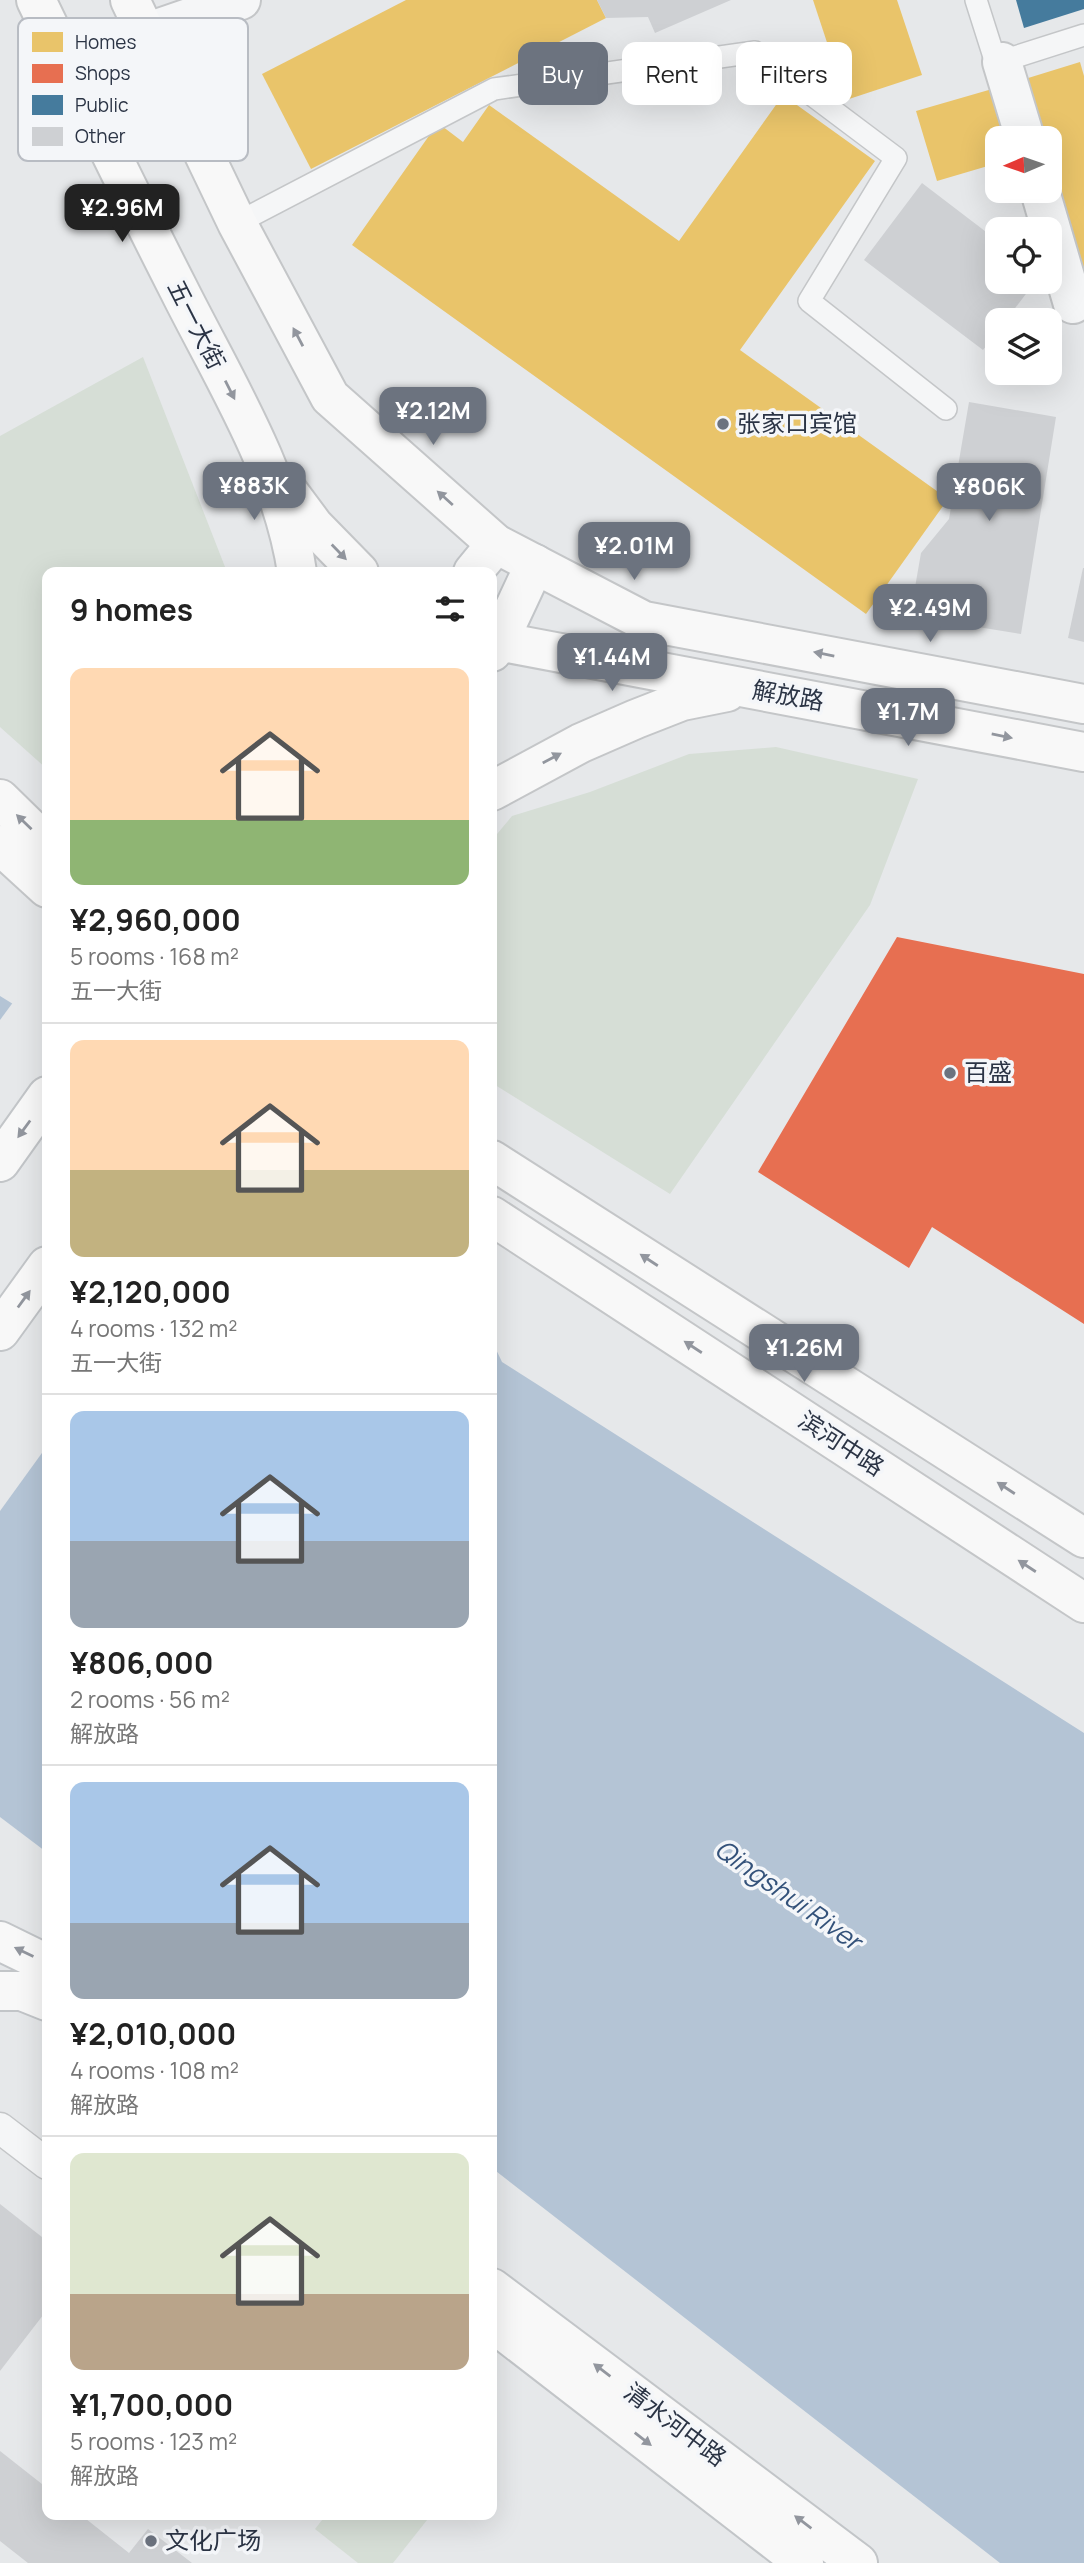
<!DOCTYPE html>
<meta charset="utf-8">
<style>
body{margin:0;font-family:Manrope,"Noto Sans SC",sans-serif;background:#f6f6f6;color:#222;height:100vh;display:flex;flex-direction:column;font-size:26px;white-space:nowrap}
*{box-sizing:border-box;margin:0}
p{font-size:23px;color:#767676}
.icon{flex:none;width:38px;height:38px;fill:none;stroke:currentColor;stroke-width:2;stroke-linecap:round;stroke-linejoin:round}
.map{position:relative;flex:1;overflow:hidden}
.panel{position:absolute;left:42px;top:567px;width:455px;height:1953px;display:flex;flex-direction:column;background:#fff;border-radius:14px;box-shadow:0 7px 28px #0002}
.panel>*{flex:none}
.banner{position:absolute;left:518px;top:42px;width:460px;height:63px;display:flex;gap:14px}
.needle{width:46px;rotate:268deg}
.controls{position:absolute;left:985px;top:126px;display:grid;gap:14px}
.controls a{display:grid;place-items:center;width:77px;height:77px;border-radius:14px;background:#fff;box-shadow:0 7px 28px #0002;font-size:35px}
.price{position:absolute;translate:-50% -60px;padding:0 16px;border-radius:14px;background:#6c737f;color:#fff;font-size:23px;line-height:46px;filter:drop-shadow(0 2px 4px #0008)}
.price::after{content:'';position:absolute;left:50%;top:42px;width:21px;height:16px;margin-left:-10px;background:inherit;clip-path:polygon(0 0,100% 0,50% 100%)}
.price.current{background:#222;color:#fff}
ul{padding:0;list-style:none}
li{display:grid;align-content:center;gap:14px;height:371px;padding:0 28px}
li+li{border-top:2px solid #e0e0e0}
li span{display:grid;place-items:center;height:217px;border-radius:14px;color:#555}
li>.icon{margin-inline-start:auto}
span .icon{width:126px;height:126px;fill:#fffc;stroke-width:1}
li b{font-size:30px}
h2{display:flex;justify-content:space-between;align-items:center;height:84px;padding:0 28px;font-size:30px}
.tag{padding:0 24px;border-radius:14px;background:#fff;box-shadow:0 7px 28px #0002;font-size:24px;line-height:63px}
.tag.current{background:#6c737f;color:#fff}
.map>svg:first-child{display:block}
.green{fill:#d6ded6}
.water{fill:#b4c4d5}
.pier{fill:#e6e8ea}
.homes{fill:#e9c46a}
.shops{fill:#e76f51}
.public{fill:#457b9d}
.building{fill:#ced0d3}
.lines{fill:none;stroke-linecap:round;stroke-linejoin:round}
.service-casing{stroke:#c4c6c8;stroke-width:24}
.pedestrian-casing{stroke:#c4c6c8;stroke-width:33}
.minor-casing{stroke:#c4c6c8;stroke-width:42}
.tertiary-casing{stroke:#c4c6c8;stroke-width:42}
.secondary-casing{stroke:#c4c6c8;stroke-width:42}
.primary-casing{stroke:#c2c5c8;stroke-width:42}
.service{stroke:#f5f6f7;stroke-width:21}
.pedestrian{stroke:#f5f6f7;stroke-width:30}
.minor{stroke:#f5f6f7;stroke-width:38}
.tertiary{stroke:#f5f6f7;stroke-width:38}
.secondary{stroke:#f8f8f8;stroke-width:38}
.primary{stroke:#f8f8f8;stroke-width:38}
.oneway{fill:#92969e}
.poi-dot{fill:#6c737f;stroke:#f4f6f9;stroke-width:2.5}
.labels{text-anchor:middle;stroke-width:7;stroke-linejoin:round;paint-order:stroke}
.street-label{font-size:24px;fill:#2b3445;stroke:#f4f6f9}
.poi-label{font-size:24px;fill:#2b3445;stroke:#f4f6f9;text-anchor:start}
.water-label{font-size:26px;font-style:italic;fill:#34527a;stroke:#f4f6f9}
.key{fill:#f4f6f9;stroke:#b8bcc3;stroke-width:2}
.key-label{font-size:19px;fill:#2b3445}
</style>
<div class="map">
<svg width="1084" height="2563" viewBox="0 0 1084 2563">
<rect width="100%" height="100%" fill="#e6e8ea"/>
<!-- green -->
<g class="green">
<polygon points="143,357 227,572 47,572 47,769 0,727 0,436"/>
<polygon points="776,747 918,779 870,905 670,1194 492,1083 492,840 512,816 590,792 689,754"/>
<polygon points="326,2515 431,2515 393,2563 358,2563 315,2529"/>
</g>
<!-- water -->
<g class="water">
<polygon points="0,996 47,1025 47,1850 45,1851 0,1817"/>
<polygon points="492,1341 502,1362 1084,1733 1084,2563 1000,2563 492,2168"/>
</g>
<!-- pier -->
<polygon class="pier" points="14,1001 47,1021 47,1446 0,1511 0,1020"/>
<!-- homes -->
<g class="homes">
<polygon points="406,0 597,0 606,18 311,169 262,74"/>
<polygon points="813,0 897,0 922,75 846,100"/>
<polygon points="1080,62 1084,76 1084,303 1050,191 1050,138 1028,138 1012,83"/>
<polygon points="1006,85 1022,138 998,138 998,163 937,181 916,111"/>
<polygon points="783,95 875,161 740,350 948,499 866,614 352,245 438,123 463,142 489,105 679,241"/>
</g>
<!-- shops -->
<polygon class="shops" points="897,937 1084,974 1084,1324 932,1227 909,1268 758,1172"/>
<!-- public -->
<polygon class="public" points="1016,0 1084,0 1084,9 1024,28"/>
<!-- building -->
<g class="building">
<polygon points="597,0 731,0 655,33 648,17 606,18"/>
<polygon points="922,183 998,241 998,282 1035,282 1006,320 998,320 998,331 983,350 864,260"/>
<polygon points="969,402 1056,417 1021,634 910,616 921,553 949,519"/>
<polygon points="1083,568 1084,568 1084,642 1068,638"/>
<polygon points="0,2204 47,2241 47,2310 0,2371"/>
<polygon points="0,2451 47,2488 47,2515 81,2515 129,2553 148,2529 192,2563 28,2563 0,2541"/>
</g>
<g class="lines">
<defs>
<g id="service">
<polyline points="976,0 996,63 1084,35"/>
<polyline points="237,223 494,89 755,52 896,158 809,301 946,409"/>
</g>
<polyline id="pedestrian" points="0,2128 47,2164"/>
<g id="minor">
<polyline points="1002,62 1025,138"/>
<polyline points="1040,191 1073,304"/>
</g>
<polyline id="tertiary" points="145,33 241,0"/>
<g id="secondary">
<path d="M36,0C83,97 130,194 179,290C224,380 282,471 297,572"/>
<polyline points="130,0 237,223 330,397 496,544 644,621 1084,704"/>
<polyline points="285,487 314,526 359,572"/>
<polyline points="492,640 1084,752"/>
<polyline points="492,791 581,743 636,719 682,701 727,692"/>
<polyline points="0,799 47,845"/>
<polyline points="0,845 47,888"/>
<polyline points="492,1160 1084,1538"/>
<polyline points="492,1216 1084,1603"/>
</g>
<g id="primary">
<polyline points="473,572 496,544"/>
<polyline points="492,652 499,641 535,564"/>
<polyline points="0,1162 47,1096"/>
<polyline points="0,1331 47,1266"/>
<polyline points="0,1941 47,1964"/>
<polyline points="0,1991 22,1991 47,2001"/>
<polyline points="492,2288 858,2563"/>
<polyline points="492,2322 804,2563"/>
</g>
</defs>
<!-- service casing -->
<use href="#service" class="service-casing"/>
<!-- pedestrian casing -->
<use href="#pedestrian" class="pedestrian-casing"/>
<!-- minor casing -->
<use href="#minor" class="minor-casing"/>
<!-- tertiary casing -->
<use href="#tertiary" class="tertiary-casing"/>
<!-- secondary casing -->
<use href="#secondary" class="secondary-casing"/>
<!-- primary casing -->
<use href="#primary" class="primary-casing"/>
<!-- service -->
<use href="#service" class="service"/>
<!-- pedestrian -->
<use href="#pedestrian" class="pedestrian"/>
<!-- minor -->
<use href="#minor" class="minor"/>
<!-- tertiary -->
<use href="#tertiary" class="tertiary"/>
<!-- secondary -->
<use href="#secondary" class="secondary"/>
<!-- primary -->
<use href="#primary" class="primary"/>
</g>
<!-- one-way arrows -->
<defs><path id="oneway-solid" d="M-6-.8H1V-3.2L6.5 0L1 3.2V.8H-6Z" transform="scale(1.75)"/></defs>
<g class="oneway">
<use href="#oneway-solid" transform="translate(298 337) rotate(-118)"/>
<use href="#oneway-solid" transform="translate(230 390) rotate(63)"/>
<use href="#oneway-solid" transform="translate(445 498) rotate(-138)"/>
<use href="#oneway-solid" transform="translate(339 552) rotate(46)"/>
<use href="#oneway-solid" transform="translate(824 654) rotate(-169)"/>
<use href="#oneway-solid" transform="translate(1002 736) rotate(11)"/>
<use href="#oneway-solid" transform="translate(552 758) rotate(-28)"/>
<use href="#oneway-solid" transform="translate(24 822) rotate(-136)"/>
<use href="#oneway-solid" transform="translate(24 1129) rotate(126)"/>
<use href="#oneway-solid" transform="translate(649 1260) rotate(-147)"/>
<use href="#oneway-solid" transform="translate(24 1299) rotate(-54)"/>
<use href="#oneway-solid" transform="translate(693 1347) rotate(-147)"/>
<use href="#oneway-solid" transform="translate(1006 1488) rotate(-147)"/>
<use href="#oneway-solid" transform="translate(1027 1566) rotate(-147)"/>
<use href="#oneway-solid" transform="translate(24 1952) rotate(-154)"/>
<use href="#oneway-solid" transform="translate(602 2370) rotate(-143)"/>
<use href="#oneway-solid" transform="translate(643 2439) rotate(38)"/>
<use href="#oneway-solid" transform="translate(803 2522) rotate(-143)"/>
</g>
<!-- markers -->
<g class="poi-dot">
<circle cx="723" cy="424" r="7"/>
<circle cx="950" cy="1073" r="7"/>
<circle cx="151" cy="2541" r="7"/>
</g>
<g class="labels">
<!-- street labels -->
<g class="street-label">
<text transform="translate(196 325) rotate(63)" y="8">五一大街</text>
<text transform="translate(788 696) rotate(10)" y="8">解放路</text>
<text transform="translate(841 1444) rotate(33)" y="8">滨河中路</text>
<text transform="translate(675 2425) rotate(37)" y="8">清水河中路</text>
</g>
<!-- poi labels -->
<g class="poi-label">
<text x="737" y="432">张家口宾馆</text>
<text x="964" y="1081">百盛</text>
<text x="165" y="2549">文化广场</text>
</g>
<!-- water labels -->
<g class="water-label">
<text transform="translate(788 1895) rotate(35)" y="9">Qingshui River</text>
</g>
</g>
<!-- legend -->
<rect x="18" y="18" width="230" height="143" rx="10" class="key"/>
<rect x="32" y="32" width="31" height="20" fill="#e9c46a"/>
<rect x="32" y="64" width="31" height="19" fill="#e76f51"/>
<rect x="32" y="95" width="31" height="20" fill="#457b9d"/>
<rect x="32" y="127" width="31" height="19" fill="#ced0d3"/>
<g class="key-label">
<text x="75" y="49">Homes</text>
<text x="75" y="80">Shops</text>
<text x="75" y="112">Public</text>
<text x="75" y="143">Other</text>
</g>
</svg>
<div class="controls">
<a><svg class="needle" viewBox="-14 -14 28 28"><path d="M0-13l5 13h-10z" fill="#e53935"/><path d="M0 13l5-13h-10z" fill="#767676"/></svg></a>
<a><svg class="icon" aria-label="locate" viewBox="0 0 24 24"><circle cx="12" cy="12" r="6"/><path d="M12 2v4M12 18v4M2 12h4M18 12h4"/></svg></a>
<a><svg class="icon" aria-label="layers" viewBox="0 0 24 24"><path d="M12 4l9 5-9 5-9-5zM3 14l9 5 9-5"/></svg></a>
</div>
<b class="price current" style="left:122px;top:244px">¥2.96M</b>
<b class="price" style="left:433px;top:447px">¥2.12M</b>
<b class="price" style="left:254px;top:522px">¥883K</b>
<b class="price" style="left:989px;top:523px">¥806K</b>
<b class="price" style="left:634px;top:582px">¥2.01M</b>
<b class="price" style="left:930px;top:644px">¥2.49M</b>
<b class="price" style="left:612px;top:693px">¥1.44M</b>
<b class="price" style="left:908px;top:748px">¥1.7M</b>
<b class="price" style="left:804px;top:1384px">¥1.26M</b>
<div class="banner">
<a class="tag current">Buy</a>
<a class="tag">Rent</a>
<a class="tag">Filters</a>
</div>
<section class="panel">
<h2>9 homes<svg class="icon" aria-label="filters" viewBox="0 0 24 24"><path d="M4 7h16M4 17h16"/><circle cx="9" cy="7" r="2"/><circle cx="15" cy="17" r="2"/></svg></h2>
<ul>
<li><span style="background:linear-gradient(#ffd9b3 70%,#8fb573 0)"><svg class="icon" aria-label="home" viewBox="0 0 24 24"><path d="M3 11l9-7 9 7M6 9v11h12V9"/></svg></span><div><b>¥2,960,000</b><p>5 rooms · 168 m²</p><p>五一大街</p></div></li>
<li><span style="background:linear-gradient(#ffd9b3 60%,#c2b280 0)"><svg class="icon" aria-label="home" viewBox="0 0 24 24"><path d="M3 11l9-7 9 7M6 9v11h12V9"/></svg></span><div><b>¥2,120,000</b><p>4 rooms · 132 m²</p><p>五一大街</p></div></li>
<li><span style="background:linear-gradient(#a9c7e8 60%,#9aa5b1 0)"><svg class="icon" aria-label="home" viewBox="0 0 24 24"><path d="M3 11l9-7 9 7M6 9v11h12V9"/></svg></span><div><b>¥806,000</b><p>2 rooms · 56 m²</p><p>解放路</p></div></li>
<li><span style="background:linear-gradient(#a9c7e8 65%,#9aa5b1 0)"><svg class="icon" aria-label="home" viewBox="0 0 24 24"><path d="M3 11l9-7 9 7M6 9v11h12V9"/></svg></span><div><b>¥2,010,000</b><p>4 rooms · 108 m²</p><p>解放路</p></div></li>
<li><span style="background:linear-gradient(#dfe7d0 65%,#b9a48a 0)"><svg class="icon" aria-label="home" viewBox="0 0 24 24"><path d="M3 11l9-7 9 7M6 9v11h12V9"/></svg></span><div><b>¥1,700,000</b><p>5 rooms · 123 m²</p><p>解放路</p></div></li>
</ul>
</section>
</div>
